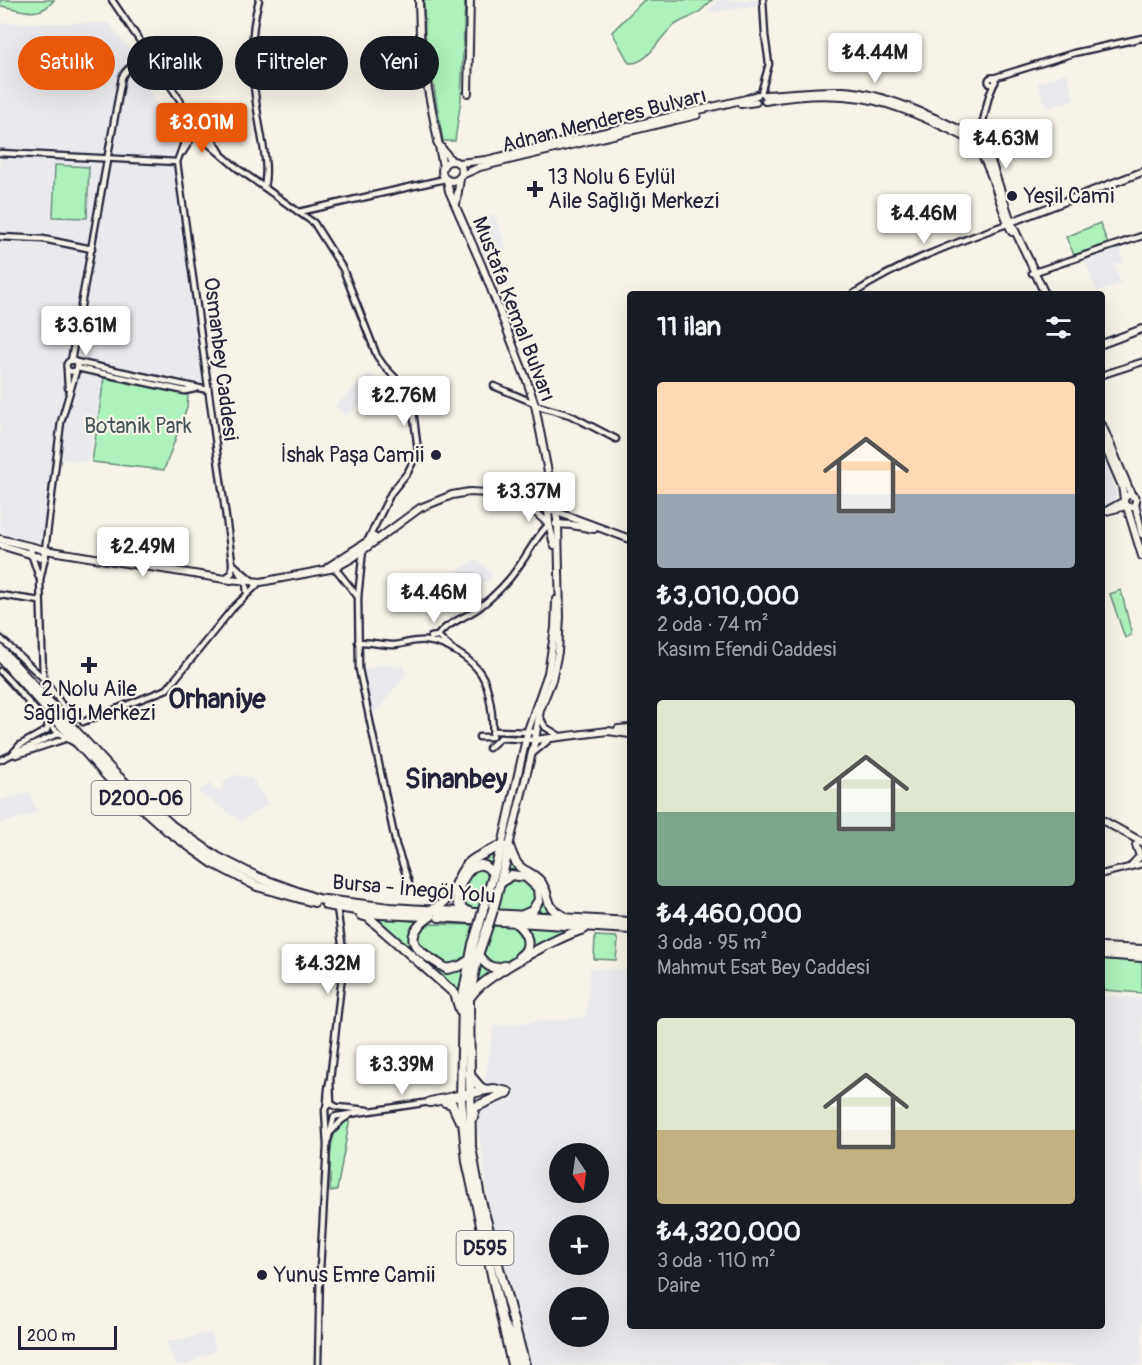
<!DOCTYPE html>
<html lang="tr">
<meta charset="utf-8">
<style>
body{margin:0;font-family:Pangolin,sans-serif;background:#20242c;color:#f1f3f6;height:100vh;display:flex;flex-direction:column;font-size:22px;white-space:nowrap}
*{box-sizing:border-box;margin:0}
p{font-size:20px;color:#9ea1a6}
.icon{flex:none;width:33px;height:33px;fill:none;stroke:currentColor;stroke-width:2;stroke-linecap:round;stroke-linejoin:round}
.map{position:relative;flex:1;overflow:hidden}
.drawer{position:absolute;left:627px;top:291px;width:478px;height:1038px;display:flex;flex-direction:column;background:#171b24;border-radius:6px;box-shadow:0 6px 24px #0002}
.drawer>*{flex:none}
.hud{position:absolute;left:18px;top:36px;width:519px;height:54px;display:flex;gap:12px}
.needle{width:39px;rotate:167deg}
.fabs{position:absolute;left:549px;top:1143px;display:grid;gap:12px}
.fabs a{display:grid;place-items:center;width:60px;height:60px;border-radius:50%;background:#171b24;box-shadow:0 6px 24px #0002;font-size:30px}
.scale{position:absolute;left:18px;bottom:15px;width:99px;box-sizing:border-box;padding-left:6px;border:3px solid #22223b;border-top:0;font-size:16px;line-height:21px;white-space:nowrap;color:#22223b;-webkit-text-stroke:4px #f7f3e8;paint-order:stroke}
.price{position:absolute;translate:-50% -51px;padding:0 14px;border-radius:6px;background:#fff;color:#222;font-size:20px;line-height:39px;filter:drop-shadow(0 2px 3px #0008)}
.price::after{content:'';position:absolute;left:50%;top:36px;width:18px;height:14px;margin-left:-9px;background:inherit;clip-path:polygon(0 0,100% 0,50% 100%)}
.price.active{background:#ea580c;color:#fff}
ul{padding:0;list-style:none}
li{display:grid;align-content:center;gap:12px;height:318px;padding:0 30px}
li span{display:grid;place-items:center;height:186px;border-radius:6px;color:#555}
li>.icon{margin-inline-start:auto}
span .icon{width:108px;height:108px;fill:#fffc;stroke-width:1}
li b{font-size:26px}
h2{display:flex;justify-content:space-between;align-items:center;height:72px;padding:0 30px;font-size:26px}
.pill{padding:0 21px;border-radius:27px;background:#171b24;box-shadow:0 6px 24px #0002;font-size:21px;line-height:54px}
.pill.active{background:#ea580c;color:#fff}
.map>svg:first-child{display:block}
.built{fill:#eaeaee;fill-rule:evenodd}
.green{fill:#adf1bc;stroke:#688a7c;stroke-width:1.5}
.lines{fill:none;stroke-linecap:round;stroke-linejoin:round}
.minor-casing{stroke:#22223b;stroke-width:9}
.major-casing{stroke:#22223b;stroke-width:10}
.highway-casing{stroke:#22223b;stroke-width:12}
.minor{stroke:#f7f3e8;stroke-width:4.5}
.major{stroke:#f7f3e8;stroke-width:6}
.highway{stroke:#f7f3e8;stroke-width:8}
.highway-bridge-casing{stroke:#22223b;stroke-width:12;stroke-linecap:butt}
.highway-bridge{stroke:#f7f3e8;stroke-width:8}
.poi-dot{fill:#22223b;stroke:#f7f3e8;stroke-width:2}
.labels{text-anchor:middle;stroke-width:4.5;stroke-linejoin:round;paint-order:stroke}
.shield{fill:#f7f3e8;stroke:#62616f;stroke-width:1.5}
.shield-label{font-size:20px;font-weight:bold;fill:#22223b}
.street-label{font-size:21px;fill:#22223b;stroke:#f7f3e8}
.poi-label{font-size:21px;fill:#22223b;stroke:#f7f3e8;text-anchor:start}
.park-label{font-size:21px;fill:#45565b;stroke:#f7f3e8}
.district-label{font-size:27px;font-weight:bold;fill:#22223b;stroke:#f7f3e8}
</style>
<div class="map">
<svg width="1142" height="1365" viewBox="0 0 1142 1365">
<rect width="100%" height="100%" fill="#f7f3e8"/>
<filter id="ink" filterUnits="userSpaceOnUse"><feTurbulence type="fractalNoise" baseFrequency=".0167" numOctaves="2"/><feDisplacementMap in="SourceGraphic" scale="12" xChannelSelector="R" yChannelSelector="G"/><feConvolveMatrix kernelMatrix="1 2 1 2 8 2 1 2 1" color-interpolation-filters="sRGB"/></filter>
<g filter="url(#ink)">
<!-- built -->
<g class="built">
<polygon points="719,0 760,0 758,6 709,13 708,10"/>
<polygon points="0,23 109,23 132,53 147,84 182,164 205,384 107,365 89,462 60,460 48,543 0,536"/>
<polygon points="1066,73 1075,99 1047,109 1037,83"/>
<polygon points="494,214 506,247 483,255 472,224"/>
<polygon points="1119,245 1124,261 1114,265 1121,283 1097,292 1084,258"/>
<polygon points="370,373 377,381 368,389 372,393 346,416 335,406"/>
<polygon points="1102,447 1117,493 1115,503 1109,506 1103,505"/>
<polygon points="475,559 486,567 493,576 486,583 473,580 468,587 453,584 452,575"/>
<polygon points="393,663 394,667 404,665 406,674 377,711 371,711 363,669"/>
<polygon points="234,775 252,778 268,804 241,821 199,793 199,790 211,783 213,790 222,790 224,782"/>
<polygon points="29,792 38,812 0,824 0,800"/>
<path d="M590,968L630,970V1326H1102L1103,996L1142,998V1365H530L490,1227L484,1161L477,1127L494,1026L586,1017ZM560,1154H598V1192H560ZM560,1226H598V1264H560ZM560,1298H598V1336H560Z"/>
<polygon points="211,1333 216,1351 197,1358 188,1365 175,1365 167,1342"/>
</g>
<!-- green -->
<g class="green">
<path d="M1,0H54C40,19 22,10 2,6L0,5Z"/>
<polygon points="424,0 465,0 461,99 455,141 443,141 425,35"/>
<path d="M644,0H712C708,4 703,9 698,13C689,19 679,20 670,29C657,41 648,64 629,63L612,32Z"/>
<polygon points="55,165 89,167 87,218 53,217"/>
<polygon points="1100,223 1108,244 1075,257 1066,237"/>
<polygon points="104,378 188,395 187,407 164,470 92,462"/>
<polygon points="1121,590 1131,631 1131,635 1125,638 1110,594"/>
<polygon points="509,846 513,858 536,877 550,906 569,919 491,915"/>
<polygon points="497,853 493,870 478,865 493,874 482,914 464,910 457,894 473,864"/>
<path d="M382,918L421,922C417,928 410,935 411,943C413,954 442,972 453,972C458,972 463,970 467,968L461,997L373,919Z"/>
<polygon points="490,921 514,922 568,931 475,989 478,955"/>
<path d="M431,924L478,925C471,949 475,961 447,967C439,962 428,957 422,950C412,939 418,927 431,924Z"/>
<polygon points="595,936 616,937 618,941 616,960 594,959"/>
<polygon points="1102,959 1142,961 1142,993 1103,990"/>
<path d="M350,1118L337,1190L330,1191C331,1168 324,1129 350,1118Z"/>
</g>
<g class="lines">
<defs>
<g id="minor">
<polyline points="112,0 180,100 188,122 195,132 237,168 314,223 343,269 377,356 384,366 411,394 418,451 408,472 391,493 368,540"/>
<path d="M259,0C248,39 252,81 259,121C262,142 269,166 264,187"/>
<circle cx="992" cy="81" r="3.5"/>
<polyline points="993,78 1074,53 1142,38"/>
<polyline points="761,93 769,64 765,35 763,0"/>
<polyline points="185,109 206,129 221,153"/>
<polyline points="190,126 177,162 232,561 232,573 225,578"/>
<polyline points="979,138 989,96 994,84"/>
<polyline points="183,152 195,132"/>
<polyline points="0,153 177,162"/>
<polyline points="299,212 445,179"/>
<polyline points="0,237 43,239 92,249"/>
<polyline points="1032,273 1142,236"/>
<path d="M853,294C900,263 955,243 1007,224"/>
<circle cx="72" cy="366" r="5.5"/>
<path d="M71,361L122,77C128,66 139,61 150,55"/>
<polyline points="76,362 208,390"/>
<polyline points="77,368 185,391 195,389"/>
<polyline points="67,370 68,388"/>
<polyline points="1102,375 1142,362"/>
<polyline points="494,386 534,403"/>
<polyline points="535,405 570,415 616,439"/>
<polyline points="45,550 61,422 76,371"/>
<polyline points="363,550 358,597 359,669 396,845 409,883"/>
<polyline points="32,556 39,577"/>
<polyline points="45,557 40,580 43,677 62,705 74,719"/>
<polyline points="335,568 358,597"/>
<polyline points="238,571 246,583 247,593"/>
<polyline points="0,595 40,601"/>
<path d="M438,636C444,624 469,616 480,607C494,596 509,581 519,566C529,552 536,537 549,524"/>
<polyline points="0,638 42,677"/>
<polyline points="430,641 431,637 438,636 450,647"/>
<path d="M358,642C370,642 383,645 395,645C405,644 416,639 427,641C445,643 471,658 481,674C490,687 494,721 492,737H479"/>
<path d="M0,671C25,695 44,727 75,743"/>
<polyline points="540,717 545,727 558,735"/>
<polyline points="83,722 167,689 232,609 257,585 234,565"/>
<polyline points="493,731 536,732"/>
<polyline points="489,748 500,738 535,740"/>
<polyline points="13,753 20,745 47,730 48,724"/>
<polyline points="532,754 550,739"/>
<polyline points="16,755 65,739"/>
<polyline points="0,760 57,734"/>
<polyline points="1102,874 1142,864"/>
<polyline points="330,1080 331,1104"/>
<polyline points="327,1106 331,1104 337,1107 368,1110"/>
<polyline points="332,1131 342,1120 350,1115"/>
<polyline points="328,1140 334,1117 337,1116 430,1102"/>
<path d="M318,1365L320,1270L327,1146L325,1110C329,1102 326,1090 330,1080L344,958L337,908"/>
</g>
<g id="major">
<polyline points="419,0 420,34 425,74 443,167"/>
<polyline points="468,93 470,0"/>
<path d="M765,95C791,94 816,90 843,91C884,93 936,118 973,136"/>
<path d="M765,101C797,95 830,93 862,98C898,104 936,123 969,139"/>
<polyline points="741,104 756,102"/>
<polyline points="437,142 451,160"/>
<polyline points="980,142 990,158 1011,222 1045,294"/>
<path d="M975,145C994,170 998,204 1012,232"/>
<circle cx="452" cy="171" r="10"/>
<polyline points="459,163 486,160 746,99 757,95"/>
<polyline points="462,175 480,167 697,115"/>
<polyline points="447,180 449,191 482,266 527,381 535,405 558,524 560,617 558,652 552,680 540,710 535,740 509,846"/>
<polyline points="456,204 460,179"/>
<polyline points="1008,223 1142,172"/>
<polyline points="1102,344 1142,329"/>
<polyline points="1102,425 1132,496"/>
<polyline points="1102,440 1122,486 1124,499"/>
<circle cx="1130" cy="501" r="6"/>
<polyline points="1124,501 1106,511 1126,506"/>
<polyline points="1135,504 1142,534"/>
<polyline points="528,506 549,524"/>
<polyline points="1127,507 1142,556"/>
<polyline points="548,510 549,524 554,545"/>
<polyline points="556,524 572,525 594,529"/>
<polyline points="0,539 33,547"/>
<polyline points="0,545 30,554"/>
<polygon points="33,547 45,550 45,557 32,556 30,551"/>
<polyline points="45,550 231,580"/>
<polyline points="328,567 374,537"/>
<polyline points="228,579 261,582 335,568 351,559 420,508 452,495 469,492 488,493 557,512 630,539"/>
<polyline points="618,729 630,728"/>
<polyline points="535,740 608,731 630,734"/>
<polyline points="1102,820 1142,842"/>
<polyline points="502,845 528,730 548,673 555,628 556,600"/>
<polyline points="1132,865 1140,856 1136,845"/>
</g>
<g id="highway">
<polyline points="0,649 114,773 172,826 217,857 259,878 317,899 390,908 630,922"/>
<polyline points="0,657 109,778 167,830 213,863 257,886 314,902"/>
<path d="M509,846C512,854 514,862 520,867C527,873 537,875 542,884C552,900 543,906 565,917"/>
<polyline points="501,883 511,875 526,877 538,888 539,900 532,911 521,916"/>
<polyline points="326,905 380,914 427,916"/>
<path d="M431,910C454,900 452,885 465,867C473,856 490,852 502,845"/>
<polyline points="483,910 502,845"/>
<polyline points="493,910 509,848"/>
<path d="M469,912C464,910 460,908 458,903C453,890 475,846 493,874"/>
<polyline points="361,915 368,917 455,994 460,1010"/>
<path d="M431,916C394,941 423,954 447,969L460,966L471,959"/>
<polyline points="439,917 630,929"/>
<path d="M516,923C527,932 534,947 519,957"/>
<polyline points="479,925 473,944 463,996 461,1101 467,1162 512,1365"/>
<polyline points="488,926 478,955 469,999 471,1147 480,1197 525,1365"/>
<polyline points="1102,948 1142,950"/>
<polyline points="1102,954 1142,957"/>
<path d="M478,955C486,965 492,971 504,966"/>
<path d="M471,996C483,976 560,936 584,929"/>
<polyline points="469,1074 480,1087 486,1090"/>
<polyline points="430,1102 486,1090 494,1089 508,1092"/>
<polyline points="445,1102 452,1104 459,1119"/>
<polyline points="473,1117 475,1107 507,1093"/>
<polyline points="505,1327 511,1337 519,1365"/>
</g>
</defs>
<!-- minor casing -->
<use href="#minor" class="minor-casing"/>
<!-- major casing -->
<use href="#major" class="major-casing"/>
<!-- highway casing -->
<use href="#highway" class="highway-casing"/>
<!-- minor -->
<use href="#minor" class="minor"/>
<!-- major -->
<use href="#major" class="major"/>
<!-- highway -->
<use href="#highway" class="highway"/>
<defs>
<g id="highway-bridge">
<polyline points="479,925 483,910"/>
<polyline points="488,926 493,910"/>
</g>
</defs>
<!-- highway-bridge casing -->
<use href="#highway-bridge" class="highway-bridge-casing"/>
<!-- highway-bridge -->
<use href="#highway-bridge" class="highway-bridge"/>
</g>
</g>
<!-- markers -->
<g class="poi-dot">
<path d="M532 180h6v6h6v6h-6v6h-6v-6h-6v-6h6z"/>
<circle cx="1012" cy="196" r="6"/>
<circle cx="436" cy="455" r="6"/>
<path d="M86 656h6v6h6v6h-6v6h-6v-6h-6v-6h6z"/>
<circle cx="262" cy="1275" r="6"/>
</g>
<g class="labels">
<!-- shield labels -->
<g class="shield">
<rect x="91.5" y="781" width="99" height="34" rx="4.5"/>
<rect x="456.5" y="1231" width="57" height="34" rx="4.5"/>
</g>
<g class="shield-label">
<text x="141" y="805">D200-06</text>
<text x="485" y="1255">D595</text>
</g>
<!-- street labels -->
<g class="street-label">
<text transform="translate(604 120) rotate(-14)" y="7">Adnan Menderes Bulvarı</text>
<text transform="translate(514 309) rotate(69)" y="7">Mustafa Kemal Bulvarı</text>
<text transform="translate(221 359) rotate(83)" y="7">Osmanbey Caddesi</text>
<text transform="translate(414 889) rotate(5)" y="7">Bursa - İnegöl Yolu</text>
</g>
<!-- poi labels -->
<g class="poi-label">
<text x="548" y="184">13 Nolu 6 Eylül<tspan x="548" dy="24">Aile Sağlığı Merkezi</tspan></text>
<text x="1024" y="203">Yeşil Cami</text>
<text x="424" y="462" text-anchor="end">İshak Paşa Camii</text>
<text x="89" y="696" text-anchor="middle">2 Nolu Aile<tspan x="89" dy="24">Sağlığı Merkezi</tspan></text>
<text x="274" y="1282">Yunus Emre Camii</text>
</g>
<!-- park labels -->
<g class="park-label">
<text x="138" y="433">Botanik Park</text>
</g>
<!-- district labels -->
<g class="district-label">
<text x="217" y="708">Orhaniye</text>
<text x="456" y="788">Sinanbey</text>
</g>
</g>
</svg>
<div class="fabs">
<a><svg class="needle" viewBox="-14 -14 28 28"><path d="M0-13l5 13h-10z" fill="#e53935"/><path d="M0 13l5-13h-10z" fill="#9ea1a6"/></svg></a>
<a>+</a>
<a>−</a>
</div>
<div class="scale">200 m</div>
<b class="price" style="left:875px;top:84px">₺4.44M</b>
<b class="price active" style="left:202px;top:154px">₺3.01M</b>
<b class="price" style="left:1006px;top:170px">₺4.63M</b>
<b class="price" style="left:924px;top:245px">₺4.46M</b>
<b class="price" style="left:86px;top:357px">₺3.61M</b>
<b class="price" style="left:404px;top:427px">₺2.76M</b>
<b class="price" style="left:529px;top:523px">₺3.37M</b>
<b class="price" style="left:143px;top:578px">₺2.49M</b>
<b class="price" style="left:434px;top:624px">₺4.46M</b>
<b class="price" style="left:328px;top:995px">₺4.32M</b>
<b class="price" style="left:402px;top:1096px">₺3.39M</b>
<div class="hud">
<a class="pill active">Satılık</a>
<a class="pill">Kiralık</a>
<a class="pill">Filtreler</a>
<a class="pill">Yeni</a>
</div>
<section class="drawer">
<h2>11 ilan<svg class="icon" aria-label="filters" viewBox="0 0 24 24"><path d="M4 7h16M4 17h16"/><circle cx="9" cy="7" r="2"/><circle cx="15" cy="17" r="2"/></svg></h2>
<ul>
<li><span style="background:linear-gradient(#ffd9b3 60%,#9aa5b1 0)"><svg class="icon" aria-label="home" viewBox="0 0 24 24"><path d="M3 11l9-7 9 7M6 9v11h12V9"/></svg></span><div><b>₺3,010,000</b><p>2 oda · 74 m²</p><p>Kasım Efendi Caddesi</p></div></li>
<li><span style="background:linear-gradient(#dfe7d0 60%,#7fa58c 0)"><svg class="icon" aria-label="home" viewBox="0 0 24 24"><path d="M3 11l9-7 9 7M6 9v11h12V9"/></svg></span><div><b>₺4,460,000</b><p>3 oda · 95 m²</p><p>Mahmut Esat Bey Caddesi</p></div></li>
<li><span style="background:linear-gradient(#dfe7d0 60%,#c2b280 0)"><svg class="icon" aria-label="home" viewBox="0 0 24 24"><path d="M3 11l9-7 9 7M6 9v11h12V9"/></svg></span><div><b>₺4,320,000</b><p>3 oda · 110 m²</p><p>Daire</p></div></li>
</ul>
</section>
</div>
